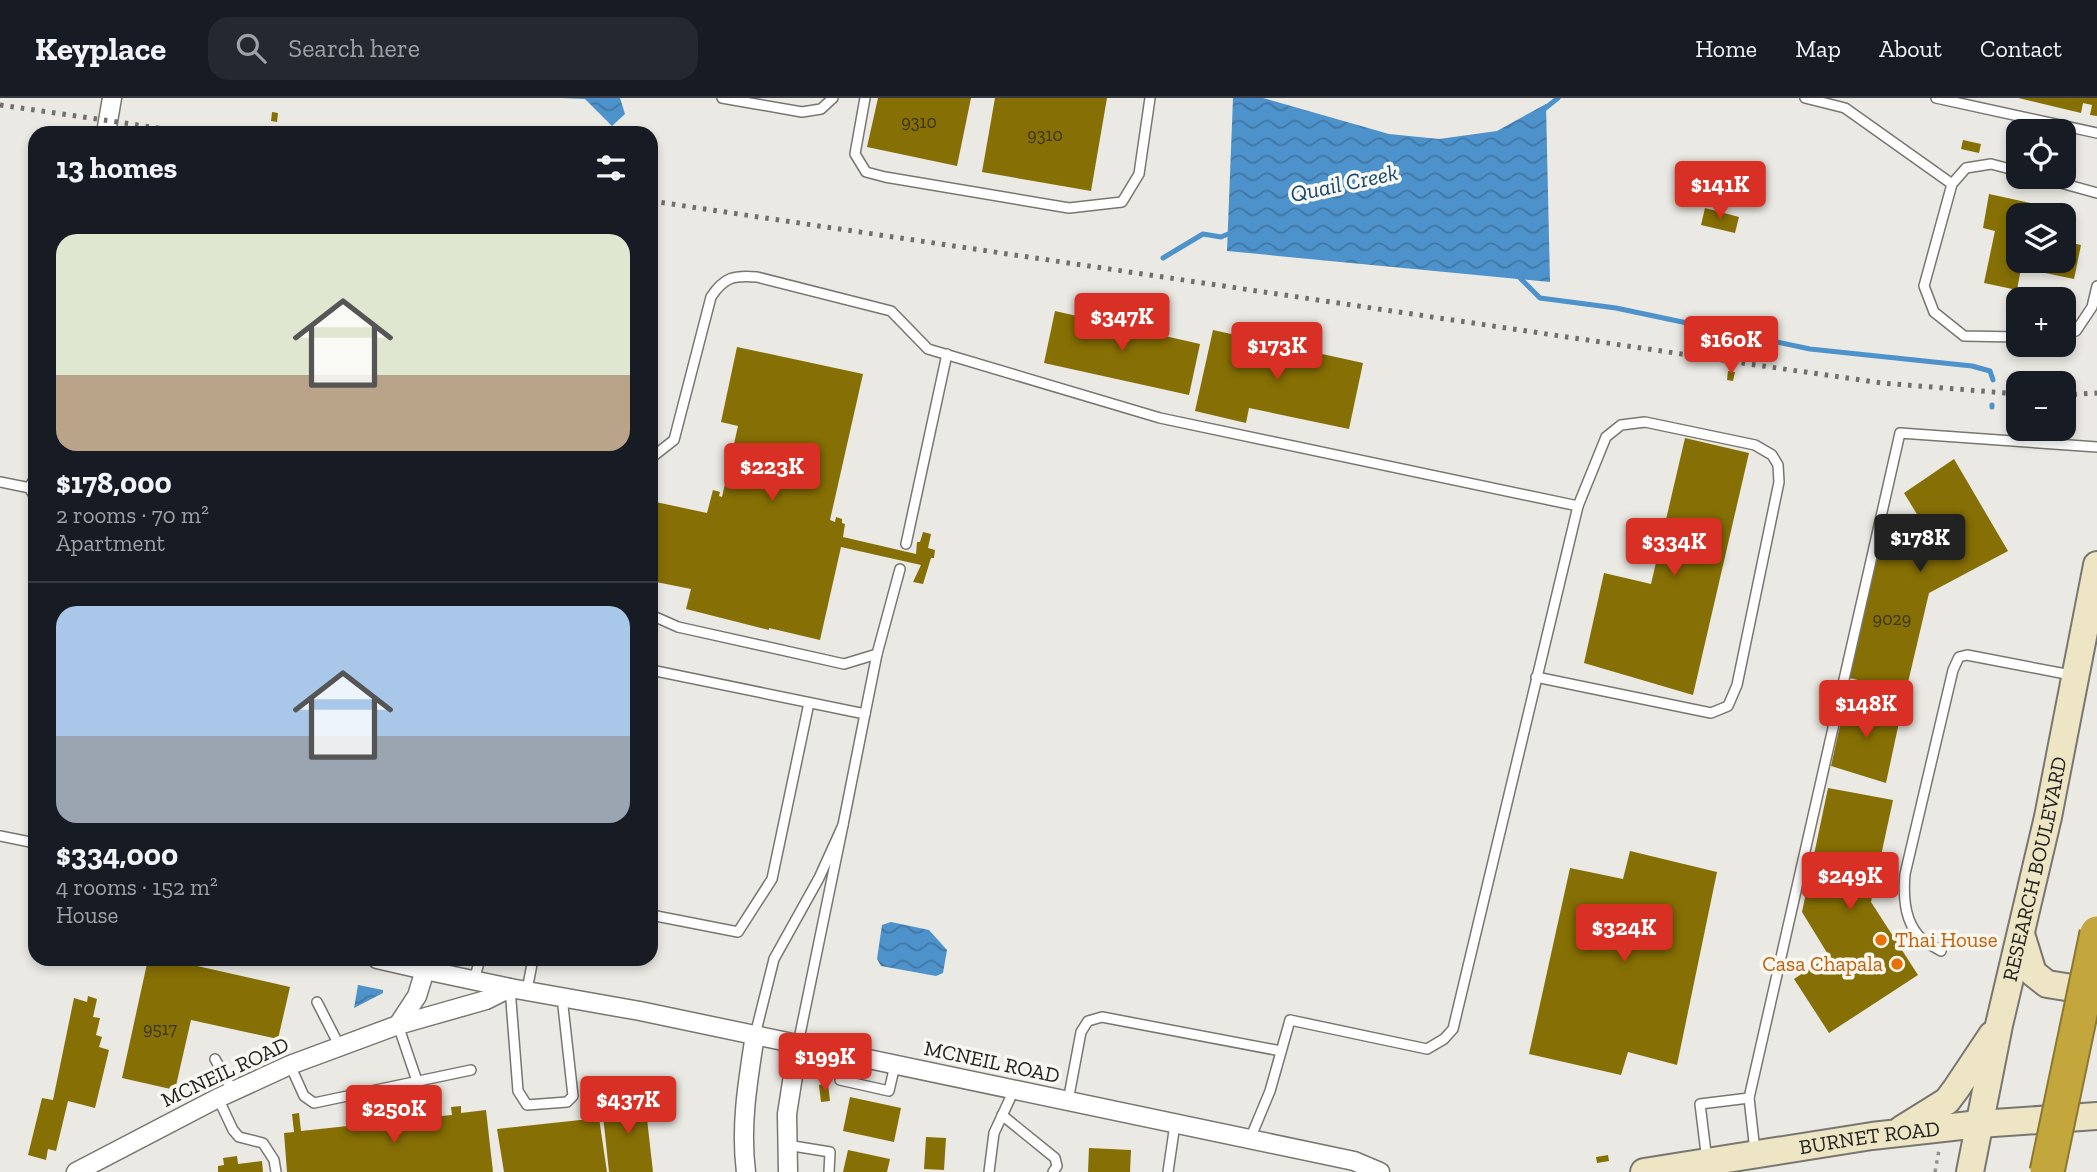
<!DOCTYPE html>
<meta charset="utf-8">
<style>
body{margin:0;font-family:"Zilla Slab",serif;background:#242831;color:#f1f3f6;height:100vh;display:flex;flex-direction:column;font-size:26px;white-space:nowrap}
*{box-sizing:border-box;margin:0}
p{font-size:23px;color:#9ea1a6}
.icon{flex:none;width:38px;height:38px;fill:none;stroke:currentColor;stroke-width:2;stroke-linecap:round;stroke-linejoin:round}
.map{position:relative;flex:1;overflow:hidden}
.sheet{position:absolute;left:28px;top:28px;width:630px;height:840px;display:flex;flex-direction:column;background:#171b24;border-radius:21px;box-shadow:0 4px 10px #0003}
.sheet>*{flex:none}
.fabs{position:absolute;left:2006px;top:21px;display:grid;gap:14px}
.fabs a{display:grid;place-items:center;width:70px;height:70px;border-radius:14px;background:#171b24;box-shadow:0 4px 10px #0003;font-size:35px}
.price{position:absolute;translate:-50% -60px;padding:0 16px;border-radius:7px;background:#d93025;color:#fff;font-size:23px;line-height:46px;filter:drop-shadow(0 2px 4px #0008)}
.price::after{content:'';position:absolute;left:50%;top:42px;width:21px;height:16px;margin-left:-10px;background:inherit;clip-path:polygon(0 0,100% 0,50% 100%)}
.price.selected{background:#222;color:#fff}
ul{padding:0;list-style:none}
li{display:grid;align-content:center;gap:14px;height:371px;padding:0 28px}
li+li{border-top:2px solid #363941}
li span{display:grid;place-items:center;height:217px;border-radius:21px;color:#555}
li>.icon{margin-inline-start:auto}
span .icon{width:126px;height:126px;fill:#fffc;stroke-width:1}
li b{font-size:30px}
h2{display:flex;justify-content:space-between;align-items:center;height:84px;padding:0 28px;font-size:30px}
header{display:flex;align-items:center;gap:42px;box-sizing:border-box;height:98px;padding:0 35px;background:#171b24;border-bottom:2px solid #363941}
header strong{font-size:33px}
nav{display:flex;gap:38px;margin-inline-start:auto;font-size:24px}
.search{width:490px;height:63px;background:#242831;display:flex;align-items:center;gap:18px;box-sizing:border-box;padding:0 24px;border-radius:21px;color:#9ea1a6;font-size:26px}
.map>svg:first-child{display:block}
.water{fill:url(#water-waves)}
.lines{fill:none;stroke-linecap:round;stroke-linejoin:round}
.stream{stroke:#4d92cb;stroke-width:5}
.building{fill:#866f04;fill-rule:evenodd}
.lane-casing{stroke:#787671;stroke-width:12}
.street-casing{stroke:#787671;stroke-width:21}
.secondary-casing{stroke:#787671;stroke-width:30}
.path{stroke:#93928d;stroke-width:3.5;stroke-dasharray:3.5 5;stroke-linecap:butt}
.lane{stroke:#fff;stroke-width:9}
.street{stroke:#fff;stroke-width:18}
.secondary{stroke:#ede5c4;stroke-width:26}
.rail{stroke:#706f6c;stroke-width:5;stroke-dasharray:3.5 7;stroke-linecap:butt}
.highway-bridge-casing{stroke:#8b7832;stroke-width:37;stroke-linecap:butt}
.highway-bridge{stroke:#c4a73c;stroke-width:33}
.food-dot{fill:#e8710a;stroke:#f8f7f1;stroke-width:2.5}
.labels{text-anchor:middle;stroke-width:7;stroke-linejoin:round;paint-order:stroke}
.number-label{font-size:18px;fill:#3b3519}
.street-label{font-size:21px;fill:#222220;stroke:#f8f7f1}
.food-label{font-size:21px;fill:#c56008;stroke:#f8f7f1;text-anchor:start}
.water-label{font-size:23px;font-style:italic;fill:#13476d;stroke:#f8f7f1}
</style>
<header>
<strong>Keyplace</strong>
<div class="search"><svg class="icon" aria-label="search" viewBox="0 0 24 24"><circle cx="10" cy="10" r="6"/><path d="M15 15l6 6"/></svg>Search here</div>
<nav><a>Home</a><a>Map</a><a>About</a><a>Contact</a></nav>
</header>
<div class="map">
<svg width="2097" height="1074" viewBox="0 0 2097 1074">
<defs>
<pattern id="water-waves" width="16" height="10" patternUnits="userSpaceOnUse" patternTransform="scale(1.75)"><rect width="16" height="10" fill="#4d92cb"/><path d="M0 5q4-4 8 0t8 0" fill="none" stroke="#4077a4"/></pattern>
</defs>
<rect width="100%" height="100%" fill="#ebe9e3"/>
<!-- water -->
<g class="water">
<polygon points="561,0 620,0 625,16 612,28 585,1"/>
<polygon points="1233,0 1263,0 1389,36 1439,41 1497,33 1546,6 1550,184 1227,153"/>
<polygon points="891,824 929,832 947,852 943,875 936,878 881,868 877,861 882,827"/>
<polygon points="358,887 383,892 383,895 354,910"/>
</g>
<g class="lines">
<!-- stream -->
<g class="stream">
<polyline points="1543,12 1558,0"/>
<polyline points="1163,160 1203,136 1221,139 1233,134"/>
<polyline points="1518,178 1540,200 1616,210 1810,251 1972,268 1990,273 1993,282"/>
<polyline points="1992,309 1992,307"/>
</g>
</g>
<!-- building -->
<g class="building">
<polygon points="878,0 971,0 957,68 867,49"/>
<polygon points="995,0 1107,0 1091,93 982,74"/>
<polygon points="2018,0 2097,0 2097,18 2090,17 2092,7 2083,5 2081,15"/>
<polygon points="272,14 278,15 277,24 271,23"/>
<polygon points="1963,42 1981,46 1979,55 1961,51"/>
<path d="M1989,96L2073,114L2067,144L2081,147L2074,181L2021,170L2017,192L1984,185L1995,133L1983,130ZM2018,117H2063V163H2018Z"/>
<polygon points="1705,110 1739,119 1735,135 1701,127"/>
<polygon points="1055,213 1200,246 1189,297 1044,265"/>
<polygon points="1213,232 1363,265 1349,331 1249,310 1246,325 1195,313"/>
<polygon points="737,249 863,276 830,422 835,424 836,419 842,421 842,425 845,426 843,439 916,456 917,444 920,444 923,434 931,436 928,450 935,452 934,460 931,460 923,486 913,484 921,467 841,449 820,542 769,530 769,532 686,511 691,491 651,483 651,403 707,415 713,392 720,394 719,398 722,399 738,328 721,324"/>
<polygon points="1728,273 1735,274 1733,283 1727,282"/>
<polygon points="1685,340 1749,355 1693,597 1584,565 1604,475 1651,486"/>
<polygon points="1954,361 2008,453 1929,495 1906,593 1849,580 1876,450 1923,426 1904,395"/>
<polygon points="1846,600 1901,615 1886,685 1831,668"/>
<polygon points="1828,690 1893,702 1871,804 1918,877 1829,935 1794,881 1829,858 1802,814"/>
<polygon points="1630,753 1717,774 1677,967 1628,954 1621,977 1529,956 1570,770 1623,781"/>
<polygon points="148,861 185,861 184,865 290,889 278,941 191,922 175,992 122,980"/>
<polygon points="88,898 97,901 93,919 100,920 96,937 102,939 99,949 109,952 95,1010 68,1003 56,1053 48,1051 46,1062 28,1057 42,1000 53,1002 74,900 87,904"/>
<polygon points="828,985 830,1003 821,1004 819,987"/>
<polygon points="642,998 643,1003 645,1003 653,1074 609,1074 602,1008 618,1006 617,1001"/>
<polygon points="850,999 901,1010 894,1044 843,1033"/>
<polygon points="382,1006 384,1025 400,1021 398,1012 406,1012 407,1021 411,1021 410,1013 418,1012 419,1020 452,1017 451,1009 461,1008 461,1015 486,1012 493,1074 287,1074 284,1035 294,1034 292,1016 299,1015 301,1033 376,1025 374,1007"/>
<polygon points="599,1020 607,1074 504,1074 497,1031"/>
<polygon points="926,1039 946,1040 944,1072 924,1071"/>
<polygon points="1089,1050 1131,1052 1130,1074 1088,1074"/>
<polygon points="848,1052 890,1061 887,1074 843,1074"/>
<polygon points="1608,1057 1609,1063 1597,1065 1596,1059"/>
<polygon points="237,1058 238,1066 262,1063 263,1074 218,1074 218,1068 224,1067 223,1060"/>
</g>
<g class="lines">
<defs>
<g id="lane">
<polyline points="722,0 802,14 821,11 833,0"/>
<polyline points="865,0 855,56 866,74 885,79 1069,110 1122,104 1139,76 1150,0"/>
<polyline points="1805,0 1845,10 1952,86"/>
<polyline points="1936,0 2097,35"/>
<polyline points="2018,73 1991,66 1966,70 1952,86 1924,188 1934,214 1964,238 2018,239"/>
<polyline points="2039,79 2097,95"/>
<polyline points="2063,236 2076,233 2092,209 2097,188"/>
<path d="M651,360L674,342L711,199C724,179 734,177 757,179L891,213L928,251L1160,320L1578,408L1453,931L1444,941L1427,951L1290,922L1270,993L1250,1041"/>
<polyline points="0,384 35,391"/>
<polyline points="906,446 947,256"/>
<polyline points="651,517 678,529 844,566 877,556 900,471"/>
<polyline points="651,572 865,616 843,727"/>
<polyline points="1536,579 1711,615 1728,608 1737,587 1779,384 1778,367 1772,357 1755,347 1645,324 1621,327 1606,339 1578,408"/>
<polyline points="865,616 877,556"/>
<polyline points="0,738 35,745"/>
<polyline points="651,817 738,834 772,781 809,605"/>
<path d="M1941,853C1935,849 1927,846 1922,841C1904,825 1903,798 1905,776L1953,572L1959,559L1967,557L2071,577"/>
<polyline points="474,882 480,861"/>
<polyline points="510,890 518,993 527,1007 567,1004 573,998 562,899"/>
<polyline points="527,892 533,861"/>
<polyline points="317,904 340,949"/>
<polyline points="398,927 417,983"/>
<polyline points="755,937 774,861 819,780 843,727 798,946"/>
<polyline points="844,956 840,982 889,993 895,967"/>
<polyline points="215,961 233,993"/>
<polyline points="290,967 304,998 314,1005 471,972"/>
<polyline points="218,1000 233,1032 239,1039 263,1045 274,1062 276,1074"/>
<polyline points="1068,1003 1081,934 1088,923 1102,919 1281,953"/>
<polyline points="1002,1017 1055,1060 1057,1068 1053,1074"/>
<polyline points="787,1047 830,1054 829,1074"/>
<polyline points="1755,1053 1749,1000 1900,335 2097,349"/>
<polyline points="1707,1063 1700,1006 1749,1000"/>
<polyline points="989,1074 994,1035 1014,992"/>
<polyline points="1168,1074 1175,1026"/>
</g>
<g id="street">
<polyline points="106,35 112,0"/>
<polyline points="35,391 35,388"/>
<polyline points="377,861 425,872"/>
<polyline points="398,927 486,902 510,890"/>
<polyline points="76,1074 218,1000 290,967 398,927 417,898 425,872 510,890 640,913 1354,1063 1380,1074"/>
<path d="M746,1074C740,1028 748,982 755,937"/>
<polyline points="788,1074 787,1016 798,946"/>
</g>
<g id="secondary">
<polyline points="2021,836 2033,875 2047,886 2097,894"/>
<polyline points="1902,1031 1947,1003 1956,991 1992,937"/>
<path id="s1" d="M1644,1074L1872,1038L1979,1026L2097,1018"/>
<path id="s2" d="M1970,1074L1999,927L2048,719L2097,467"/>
</g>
</defs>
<!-- lane casing -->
<use href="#lane" class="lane-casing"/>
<!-- street casing -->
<use href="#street" class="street-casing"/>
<!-- secondary casing -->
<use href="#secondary" class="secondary-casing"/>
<!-- path -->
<polyline class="path" points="1935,1074 1939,1052"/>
<!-- lane -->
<use href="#lane" class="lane"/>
<!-- street -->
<use href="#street" class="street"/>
<!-- secondary -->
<use href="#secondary" class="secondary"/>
<!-- rail -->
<g class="rail">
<polyline points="0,7 193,35"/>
<polyline points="651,103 1749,266 1882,285 2018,296"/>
<polyline points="2063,297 2097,295"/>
</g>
<defs>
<polyline id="highway-bridge" points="2047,1074 2097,835"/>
</defs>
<!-- highway-bridge casing -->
<use href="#highway-bridge" class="highway-bridge-casing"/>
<!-- highway-bridge -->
<use href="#highway-bridge" class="highway-bridge"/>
</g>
<!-- markers -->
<g class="food-dot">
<circle cx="1881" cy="842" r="7"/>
<circle cx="1897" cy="866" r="7"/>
</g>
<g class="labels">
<!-- number labels -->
<g class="number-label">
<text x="919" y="30">9310</text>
<text x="1045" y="43">9310</text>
<text x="1892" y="527">9029</text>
<text x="160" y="937">9517</text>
</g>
<!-- street labels -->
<g class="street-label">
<text dy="7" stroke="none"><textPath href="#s2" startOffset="310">RESEARCH BOULEVARD</textPath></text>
<text transform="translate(992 964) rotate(12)" y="7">MCNEIL ROAD</text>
<text transform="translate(225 974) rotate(-25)" y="7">MCNEIL ROAD</text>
<text dy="7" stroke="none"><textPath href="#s1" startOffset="228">BURNET ROAD</textPath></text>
</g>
<!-- food labels -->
<g class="food-label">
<text x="1895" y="849">Thai House</text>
<text x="1883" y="873" text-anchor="end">Casa Chapala</text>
</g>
<!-- water labels -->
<g class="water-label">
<text transform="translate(1344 85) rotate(-12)" y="8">Quail Creek</text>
</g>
</g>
</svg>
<div class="fabs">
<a><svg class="icon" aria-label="locate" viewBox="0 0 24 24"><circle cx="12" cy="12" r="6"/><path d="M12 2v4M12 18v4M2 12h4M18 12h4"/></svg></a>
<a><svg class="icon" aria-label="layers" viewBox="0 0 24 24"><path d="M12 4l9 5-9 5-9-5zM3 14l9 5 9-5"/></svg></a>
<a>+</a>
<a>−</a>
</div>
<b class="price" style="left:1720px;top:123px">$141K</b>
<b class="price" style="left:1122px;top:255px">$347K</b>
<b class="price" style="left:1731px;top:278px">$160K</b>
<b class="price" style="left:1277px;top:284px">$173K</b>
<b class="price" style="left:772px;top:405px">$223K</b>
<b class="price selected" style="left:1920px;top:476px">$178K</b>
<b class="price" style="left:1674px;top:480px">$334K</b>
<b class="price" style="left:1866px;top:642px">$148K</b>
<b class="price" style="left:1850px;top:814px">$249K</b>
<b class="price" style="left:1624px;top:866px">$324K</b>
<b class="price" style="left:825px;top:995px">$199K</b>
<b class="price" style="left:628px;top:1038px">$437K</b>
<b class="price" style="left:394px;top:1047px">$250K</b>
<section class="sheet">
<h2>13 homes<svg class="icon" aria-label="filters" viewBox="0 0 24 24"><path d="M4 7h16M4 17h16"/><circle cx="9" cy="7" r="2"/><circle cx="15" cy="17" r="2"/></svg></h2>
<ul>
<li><span style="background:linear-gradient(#dfe7d0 65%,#b9a48a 0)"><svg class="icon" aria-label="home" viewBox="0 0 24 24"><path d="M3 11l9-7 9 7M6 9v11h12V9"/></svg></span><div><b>$178,000</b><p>2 rooms · 70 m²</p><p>Apartment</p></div></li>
<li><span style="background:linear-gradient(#a9c7e8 60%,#9aa5b1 0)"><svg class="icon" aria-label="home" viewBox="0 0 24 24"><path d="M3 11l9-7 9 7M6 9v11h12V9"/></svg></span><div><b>$334,000</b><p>4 rooms · 152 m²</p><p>House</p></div></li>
</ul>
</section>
</div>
